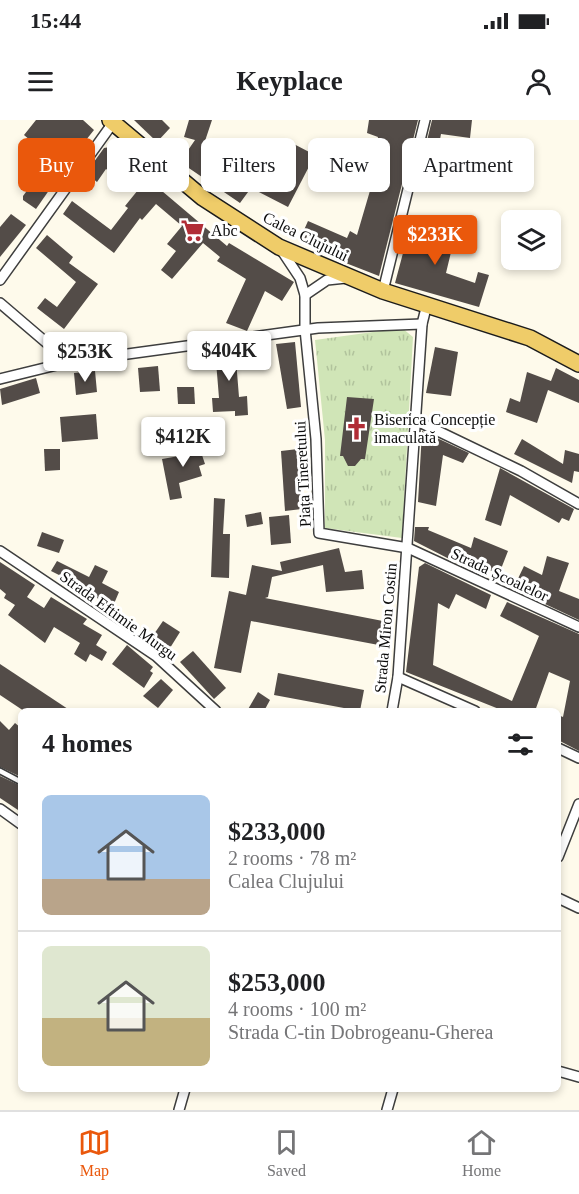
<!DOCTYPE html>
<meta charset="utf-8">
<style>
body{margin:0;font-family:"Times New Roman",serif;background:#f6f6f6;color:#202124;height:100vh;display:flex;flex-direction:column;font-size:22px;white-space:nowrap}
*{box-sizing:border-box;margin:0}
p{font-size:20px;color:#757577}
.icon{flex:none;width:33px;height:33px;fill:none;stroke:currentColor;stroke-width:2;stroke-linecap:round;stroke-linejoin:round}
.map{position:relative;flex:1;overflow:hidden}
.sheet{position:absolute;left:18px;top:588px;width:543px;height:384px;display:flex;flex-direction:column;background:#fff;border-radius:9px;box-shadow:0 3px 9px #0003}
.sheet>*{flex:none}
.top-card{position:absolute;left:18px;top:18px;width:543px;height:54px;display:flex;gap:12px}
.tools{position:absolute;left:501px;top:90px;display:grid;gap:12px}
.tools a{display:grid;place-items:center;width:60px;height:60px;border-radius:9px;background:#fff;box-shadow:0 3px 9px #0003;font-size:30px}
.price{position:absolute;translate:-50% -51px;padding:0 14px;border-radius:6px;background:#fff;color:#222;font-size:20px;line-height:39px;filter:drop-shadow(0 2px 3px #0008)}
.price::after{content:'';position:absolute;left:50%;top:36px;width:18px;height:14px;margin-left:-9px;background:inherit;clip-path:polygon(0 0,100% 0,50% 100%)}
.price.selected{background:#ea580c;color:#fff}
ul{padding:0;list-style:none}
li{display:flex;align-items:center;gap:18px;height:150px;padding:0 24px}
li+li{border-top:2px solid #e0e0e0}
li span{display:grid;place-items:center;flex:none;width:168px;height:120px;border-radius:9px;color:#555}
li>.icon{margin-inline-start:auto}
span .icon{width:72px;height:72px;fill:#fffc;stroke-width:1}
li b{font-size:26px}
h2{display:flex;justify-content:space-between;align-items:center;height:72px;padding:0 24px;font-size:26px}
.pill{padding:0 21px;border-radius:9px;background:#fff;box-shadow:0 3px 9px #0003;font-size:21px;line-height:54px}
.pill.selected{background:#ea580c;color:#fff}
.status{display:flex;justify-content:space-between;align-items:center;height:42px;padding:0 30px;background:#fff;direction:ltr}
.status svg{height:16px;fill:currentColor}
header{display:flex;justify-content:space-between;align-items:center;height:78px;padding:0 24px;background:#fff;font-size:27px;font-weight:700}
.tab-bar{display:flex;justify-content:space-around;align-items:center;height:84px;border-top:2px solid #e0e0e0;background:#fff;font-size:16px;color:#757577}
.tab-bar a{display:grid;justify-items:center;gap:3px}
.tab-bar .selected{color:#ea580c}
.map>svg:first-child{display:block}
.park{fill:url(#park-tufts)}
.building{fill:#534c48}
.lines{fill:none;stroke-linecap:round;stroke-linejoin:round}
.lane-casing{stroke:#3e3e3e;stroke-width:8}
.street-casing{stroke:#3e3e3e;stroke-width:12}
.primary-casing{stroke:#1c1c1c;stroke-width:18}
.lane{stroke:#fff;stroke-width:4.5}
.street{stroke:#fff;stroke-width:9}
.primary{stroke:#efcc69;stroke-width:15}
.labels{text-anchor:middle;stroke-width:6;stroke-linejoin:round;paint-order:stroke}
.poi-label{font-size:16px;fill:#0b0b0b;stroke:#fff;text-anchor:start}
.street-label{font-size:16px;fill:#0b0b0b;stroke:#fff}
</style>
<div class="status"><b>15:44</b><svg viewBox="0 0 49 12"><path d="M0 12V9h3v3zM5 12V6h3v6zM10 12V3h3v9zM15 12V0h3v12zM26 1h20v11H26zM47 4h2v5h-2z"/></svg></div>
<header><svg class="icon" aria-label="menu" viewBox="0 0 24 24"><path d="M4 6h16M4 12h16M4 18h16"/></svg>Keyplace<svg class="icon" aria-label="person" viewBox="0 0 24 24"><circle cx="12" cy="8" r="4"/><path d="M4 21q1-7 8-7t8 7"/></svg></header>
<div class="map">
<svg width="579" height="990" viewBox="0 0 579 990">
<defs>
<pattern id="park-tufts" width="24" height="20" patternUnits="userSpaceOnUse" patternTransform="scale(1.5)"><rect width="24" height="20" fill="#d0e5b7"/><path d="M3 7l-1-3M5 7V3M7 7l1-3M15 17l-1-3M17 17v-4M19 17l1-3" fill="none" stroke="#b1c39c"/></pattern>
</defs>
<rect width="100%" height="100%" fill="#fefaeb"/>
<!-- park -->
<polygon class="park" points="402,208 413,217 402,418 325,408 325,320 315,220"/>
<!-- building -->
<g class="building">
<polygon points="36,0 83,0 94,10 70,40 43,19 37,26 24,15"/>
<polygon points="134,0 162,0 170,8 157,22"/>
<polygon points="189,0 212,0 201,33 239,58 249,44 270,58 288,21 315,35 288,87 251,68 240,83 180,42 195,20 184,17"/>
<polygon points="369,0 418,0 379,156 338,140 339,137 300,119 308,101 347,118 350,111 357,115 374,57 362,55 366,36 374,38 378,17 367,13"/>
<polygon points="432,0 472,0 470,18 441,14 436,41 448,43 446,60 436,58 433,72 416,66"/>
<polygon points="110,27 227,126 229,123 294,162 282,181 265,171 247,211 226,203 246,159 217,141 220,137 203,123 172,159 161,150 176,131 167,124 182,106 156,84 142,100 140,98 114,133 63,94 72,81 111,110 128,88 125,86 138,70 106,49 97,62 86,53 104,28"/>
<polygon points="38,56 52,66 36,89 23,80 23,76"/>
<polygon points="11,94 26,105 0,137 0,107"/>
<polygon points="408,96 444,105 438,125 452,128 446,153 475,163 478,152 489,155 479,187 395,163 410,107 406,106"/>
<polygon points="47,115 73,137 69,143 98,164 64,209 37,188 45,178 57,187 76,162 36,128"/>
<polygon points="295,222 301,287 287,289 276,224"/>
<polygon points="242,225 244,240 236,240 239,277 247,276 248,295 235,296 235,291 213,292 212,278 219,278 215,229"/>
<polygon points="435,227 458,232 451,276 426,273"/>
<polygon points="158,246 160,271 140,272 138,248"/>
<polygon points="556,248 579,260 579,283 548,270 537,303 506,292 510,278 520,282 527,252 551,261"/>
<polygon points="95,251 97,272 76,275 74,253"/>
<polygon points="36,258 40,273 2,285 0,269"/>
<polygon points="177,267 194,267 195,284 178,284"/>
<polygon points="347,277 374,279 365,339 361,339 355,346 348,346 343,336 340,336"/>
<polygon points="96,294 98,319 62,322 60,297"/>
<polygon points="422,311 469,333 463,343 443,335 436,386 418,382"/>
<polygon points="522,319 563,344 565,330 579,334 579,352 574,351 572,363 514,334"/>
<polygon points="197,320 205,344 199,346 202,356 179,363 182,378 170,380 162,339 185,335 182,324"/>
<polygon points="44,329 60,329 60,350 45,351"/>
<polygon points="298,329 302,389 285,391 281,331"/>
<polygon points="500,348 574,389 569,401 562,398 559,403 510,375 501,406 485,400"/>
<polygon points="214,378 225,379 223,414 230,414 229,458 211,457"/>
<polygon points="261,392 263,404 247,407 245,395"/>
<polygon points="289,395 291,423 271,425 269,397"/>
<polygon points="415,407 429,407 428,410 471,428 474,417 508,431 499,454 467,441 465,447 414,421"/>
<polygon points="42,412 64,420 59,433 37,426"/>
<polygon points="339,428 345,452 362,450 364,469 326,472 323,445 272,457 268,477 265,478 388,502 384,526 251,501 241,553 214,548 229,471 246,475 252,445 282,451 280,442"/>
<polygon points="547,436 569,443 559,471 579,479 579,500 513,469 524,446 542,455"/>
<polygon points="57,441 89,457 95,445 108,451 102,463 119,472 113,486 69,464 71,461 51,451"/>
<polygon points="0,442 35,465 27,477 44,488 51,477 87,499 83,504 102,515 96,525 107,532 102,541 90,534 86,542 74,534 80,523 54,507 45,523 8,495 15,485 4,478 6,474 0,469"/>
<polygon points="425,443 491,475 486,489 456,474 449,489 438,483 433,545 512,581 539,516 500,496 507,482 579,514 579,631 558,620 558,595 563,597 570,561 549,552 535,591 504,591 406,552 419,447"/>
<polygon points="163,501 180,512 170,528 152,517"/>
<polygon points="127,525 153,547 150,551 153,553 144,568 112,544"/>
<polygon points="193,531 226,568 214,579 180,542"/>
<polygon points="0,544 71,591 24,591 0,575"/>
<polygon points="278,553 364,570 360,591 274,575"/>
<polygon points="161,559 173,570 158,588 143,576"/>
<polygon points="258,572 270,580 264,591 247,591"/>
<polygon points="0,601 9,610 15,603 21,608 21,657 0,647"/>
<polygon points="0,656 21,666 21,692 0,678"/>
</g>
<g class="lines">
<defs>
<polyline id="lane" points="0,651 21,662"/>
<g id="street">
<polyline points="282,131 300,158 305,175 305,209 316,319 319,413 408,428 579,507"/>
<polyline points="0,160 115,0"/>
<polyline points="383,171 425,0"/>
<polyline points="305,175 327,160 346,158"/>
<polyline points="0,183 69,242"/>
<polyline points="0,259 69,242 318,208 422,204"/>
<polyline points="415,300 521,351 579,384"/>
<polyline points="0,431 156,536 216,591"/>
<polyline points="398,557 475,591"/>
<polyline points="392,591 398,557 422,204 427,184"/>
<polyline points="558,628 579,638"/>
<polyline points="0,689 21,704"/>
<polyline points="558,737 579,684"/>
<polyline points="558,778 579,788"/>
<polyline points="558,951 579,957"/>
<polyline points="179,990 185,969"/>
<polyline points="387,990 393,969"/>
</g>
<polyline id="primary" points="110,0 203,78 279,127 383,171 530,218 579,244"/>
</defs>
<!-- lane casing -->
<use href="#lane" class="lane-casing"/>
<!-- street casing -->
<use href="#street" class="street-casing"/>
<!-- primary casing -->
<use href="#primary" class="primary-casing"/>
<!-- lane -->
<use href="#lane" class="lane"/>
<!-- street -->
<use href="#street" class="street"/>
<!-- primary -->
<use href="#primary" class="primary"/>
</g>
<!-- icons -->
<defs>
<symbol id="supermarket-bare" viewBox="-9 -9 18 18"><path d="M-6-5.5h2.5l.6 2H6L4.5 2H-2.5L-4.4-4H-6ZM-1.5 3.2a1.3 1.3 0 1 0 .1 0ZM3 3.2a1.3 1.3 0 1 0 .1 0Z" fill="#b12d36" stroke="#fff" stroke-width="2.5" paint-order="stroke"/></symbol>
<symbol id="church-bare" viewBox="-9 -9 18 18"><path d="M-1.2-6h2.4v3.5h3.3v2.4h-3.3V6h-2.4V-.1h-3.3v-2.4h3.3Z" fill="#b12d36" stroke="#fff" stroke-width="2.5" paint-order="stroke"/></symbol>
</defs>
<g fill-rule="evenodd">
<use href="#supermarket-bare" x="176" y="94" width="33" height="33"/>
<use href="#church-bare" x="340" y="292" width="33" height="33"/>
</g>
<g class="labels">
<!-- poi labels -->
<g class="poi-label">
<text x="211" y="116">Abc</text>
<text x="374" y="305">Biserica Concepție<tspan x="374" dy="18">imaculată</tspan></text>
</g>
<!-- street labels -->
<g class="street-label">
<text transform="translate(306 116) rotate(26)" y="6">Calea Clujului</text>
<text transform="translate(302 354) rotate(-93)" y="6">Piața Tineretului</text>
<text transform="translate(500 454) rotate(25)" y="6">Strada Școalelor</text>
<text transform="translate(119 495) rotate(36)" y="6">Strada Eftimie Murgu</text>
<text transform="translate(385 508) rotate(-85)" y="6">Strada Miron Costin</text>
</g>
</g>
</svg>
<div class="tools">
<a><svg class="icon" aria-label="layers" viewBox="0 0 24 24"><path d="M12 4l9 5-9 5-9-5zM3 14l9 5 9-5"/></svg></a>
</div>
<b class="price selected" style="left:435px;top:146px">$233K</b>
<b class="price" style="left:229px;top:262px">$404K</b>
<b class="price" style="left:85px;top:263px">$253K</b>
<b class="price" style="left:183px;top:348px">$412K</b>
<div class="top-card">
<a class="pill selected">Buy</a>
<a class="pill">Rent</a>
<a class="pill">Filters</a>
<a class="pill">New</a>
<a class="pill">Apartment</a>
</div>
<section class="sheet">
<h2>4 homes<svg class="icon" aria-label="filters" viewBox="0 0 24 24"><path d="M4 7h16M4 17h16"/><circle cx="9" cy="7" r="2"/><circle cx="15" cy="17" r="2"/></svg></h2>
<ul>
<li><span style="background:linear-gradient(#a9c7e8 70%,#b9a48a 0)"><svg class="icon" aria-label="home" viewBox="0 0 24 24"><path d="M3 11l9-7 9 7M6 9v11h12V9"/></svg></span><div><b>$233,000</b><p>2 rooms · 78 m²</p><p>Calea Clujului</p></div></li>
<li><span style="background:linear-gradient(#dfe7d0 60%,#c2b280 0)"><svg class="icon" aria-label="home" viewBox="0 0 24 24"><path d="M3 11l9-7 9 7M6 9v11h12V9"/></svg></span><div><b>$253,000</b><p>4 rooms · 100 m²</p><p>Strada C-tin Dobrogeanu-Gherea</p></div></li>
</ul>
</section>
</div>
<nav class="tab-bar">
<a class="selected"><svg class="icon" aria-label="map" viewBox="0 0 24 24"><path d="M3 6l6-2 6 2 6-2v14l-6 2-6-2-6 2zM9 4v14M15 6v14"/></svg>Map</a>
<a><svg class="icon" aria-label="saved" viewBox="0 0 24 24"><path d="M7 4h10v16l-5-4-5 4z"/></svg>Saved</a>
<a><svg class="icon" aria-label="home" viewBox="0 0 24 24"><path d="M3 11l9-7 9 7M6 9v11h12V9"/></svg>Home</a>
</nav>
